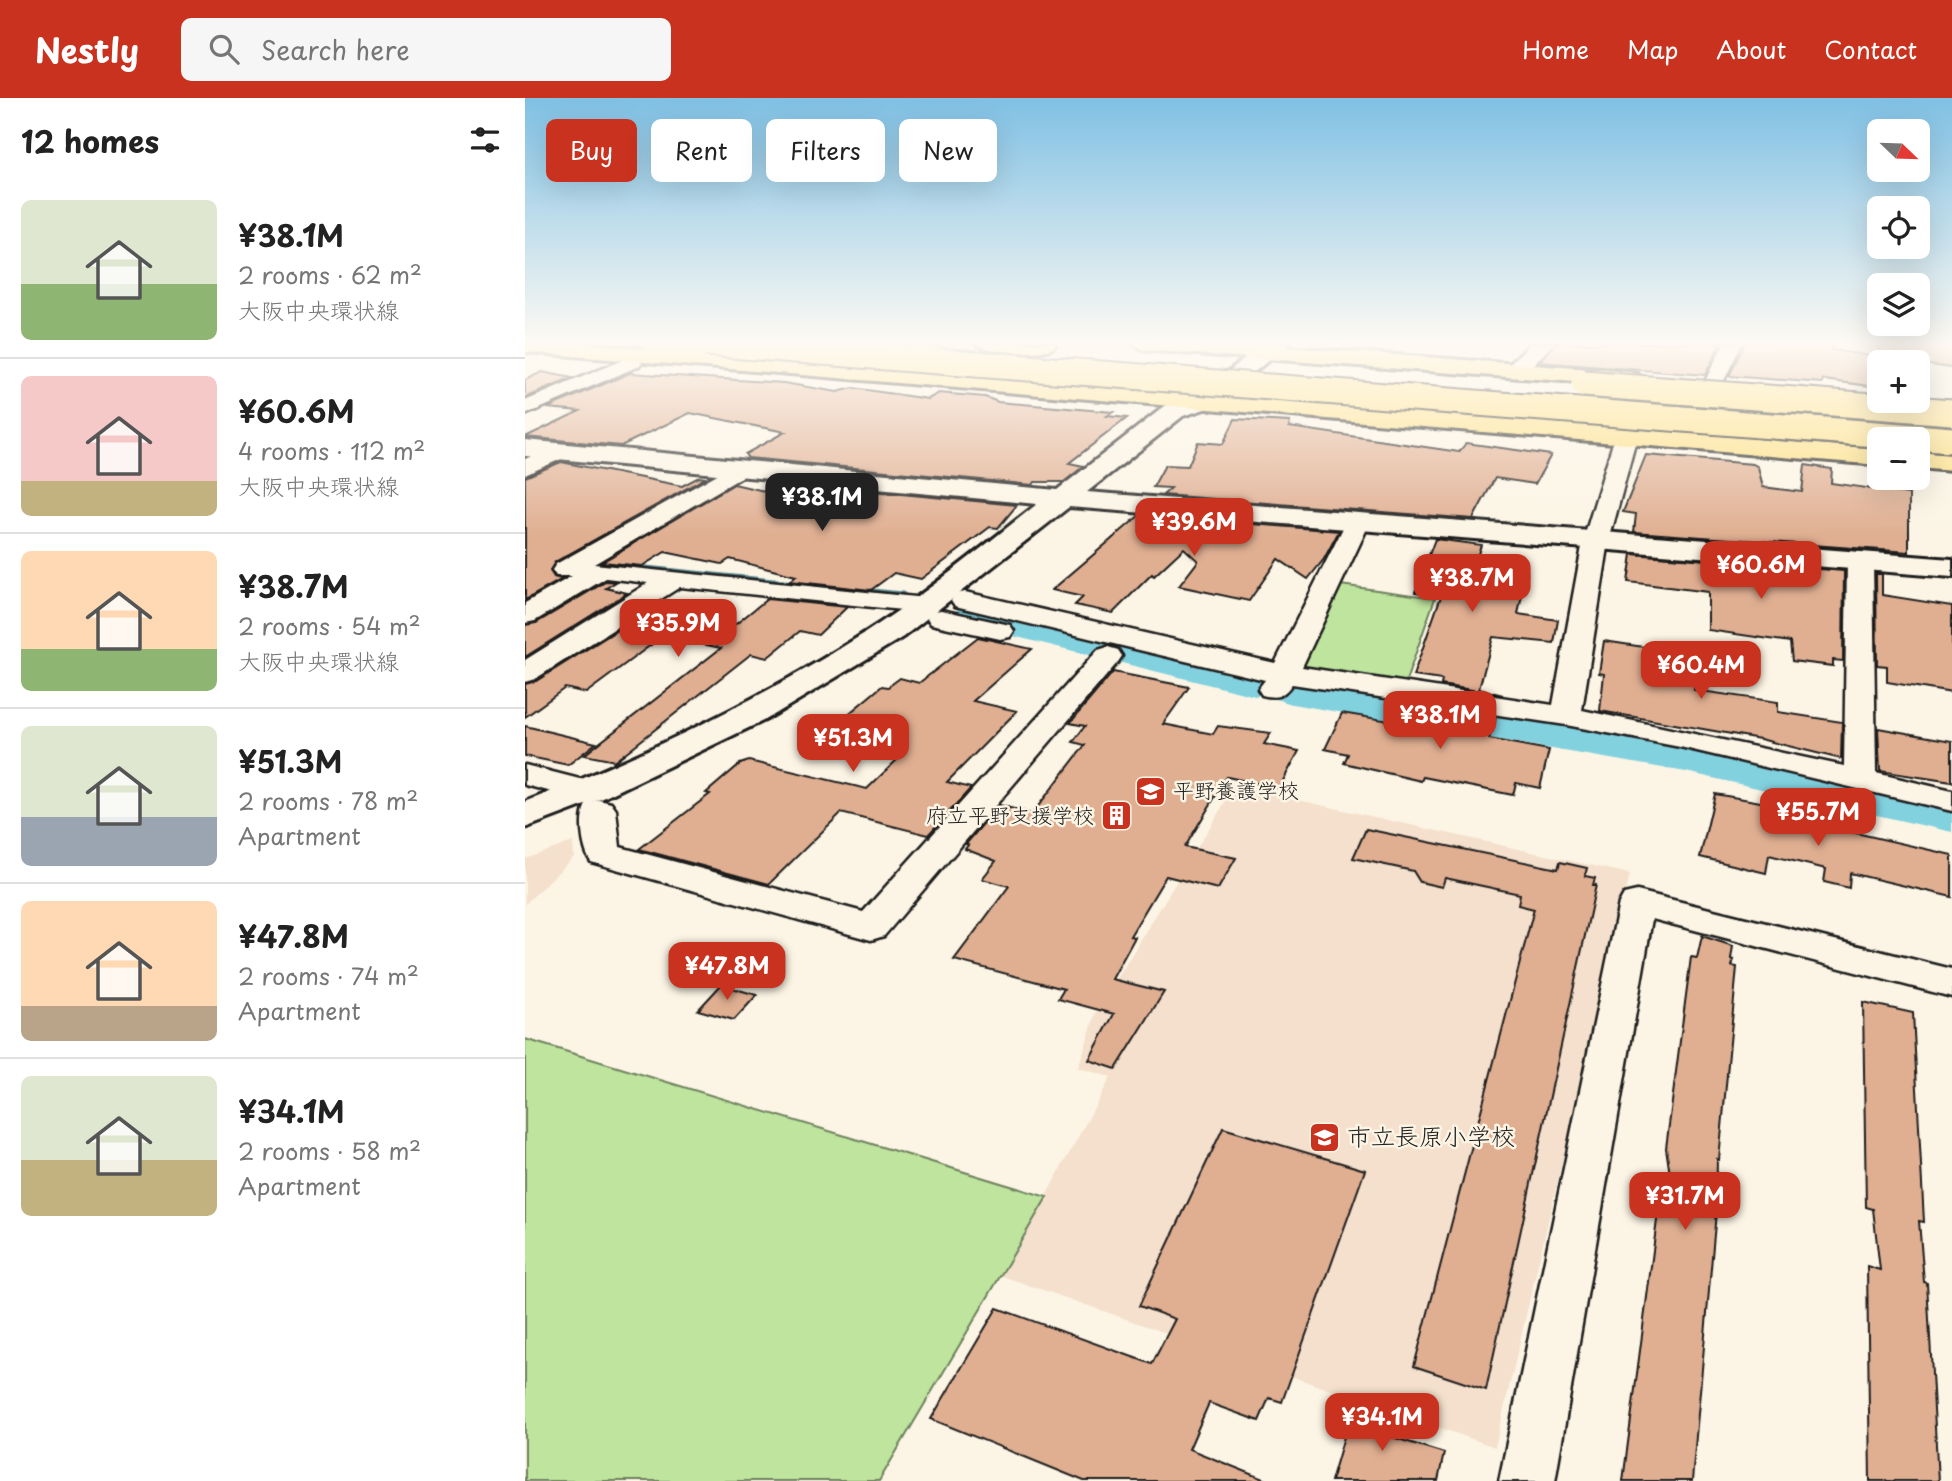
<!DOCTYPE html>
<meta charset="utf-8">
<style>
body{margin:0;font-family:"Playpen Sans","Klee One",sans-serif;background:#f6f6f6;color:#222;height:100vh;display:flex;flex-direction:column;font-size:26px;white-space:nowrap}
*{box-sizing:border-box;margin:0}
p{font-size:23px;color:#767676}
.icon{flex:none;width:38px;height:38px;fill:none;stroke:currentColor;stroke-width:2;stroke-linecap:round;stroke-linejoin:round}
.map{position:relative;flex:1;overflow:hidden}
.details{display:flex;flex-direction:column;background:#fff;width:525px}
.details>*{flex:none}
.hud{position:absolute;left:21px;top:21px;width:665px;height:63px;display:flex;gap:14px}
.needle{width:46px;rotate:113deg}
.fabs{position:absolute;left:1342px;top:21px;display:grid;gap:14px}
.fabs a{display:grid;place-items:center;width:63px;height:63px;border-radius:10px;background:#fff;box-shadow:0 7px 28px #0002;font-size:35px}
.price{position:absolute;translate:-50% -60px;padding:0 16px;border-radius:14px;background:#c8321e;color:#fff;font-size:23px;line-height:46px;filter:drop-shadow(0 2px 4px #0008)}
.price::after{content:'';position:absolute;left:50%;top:42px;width:21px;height:16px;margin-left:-10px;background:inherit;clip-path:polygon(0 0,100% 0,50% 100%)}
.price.selected{background:#222;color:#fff}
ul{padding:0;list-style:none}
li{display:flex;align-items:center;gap:21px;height:175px;padding:0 21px}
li+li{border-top:2px solid #e0e0e0}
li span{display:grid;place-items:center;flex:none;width:196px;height:140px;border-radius:10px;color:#555}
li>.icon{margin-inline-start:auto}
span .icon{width:84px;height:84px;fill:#fffc;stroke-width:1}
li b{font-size:30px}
h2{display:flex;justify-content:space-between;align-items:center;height:84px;padding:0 21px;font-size:30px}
.tag{padding:0 24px;border-radius:10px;background:#fff;box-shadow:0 7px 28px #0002;font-size:24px;line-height:63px}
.tag.selected{background:#c8321e;color:#fff}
header{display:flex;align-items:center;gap:42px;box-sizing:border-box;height:98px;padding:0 35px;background:#c8321e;color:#fff}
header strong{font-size:33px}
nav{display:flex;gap:38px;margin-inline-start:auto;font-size:24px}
.search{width:490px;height:63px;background:#f6f6f6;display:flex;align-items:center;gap:18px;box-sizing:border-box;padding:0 24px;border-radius:10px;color:#767676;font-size:26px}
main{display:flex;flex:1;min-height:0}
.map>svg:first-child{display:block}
.built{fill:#f4e0cc}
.green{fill:#bee49e;stroke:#6d805d;stroke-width:2}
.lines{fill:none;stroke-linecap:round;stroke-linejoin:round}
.stream{stroke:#598991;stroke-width:7}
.river{fill:#82d1df;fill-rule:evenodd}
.building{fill:#e0af92;stroke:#1c1c1c;stroke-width:2}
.street-casing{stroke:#1c1c1c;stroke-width:5}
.secondary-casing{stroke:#1c1c1c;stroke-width:6}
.primary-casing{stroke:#1c1c1c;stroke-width:6}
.highway-casing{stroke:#1c1c1c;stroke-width:6}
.street{fill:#fcf5e5;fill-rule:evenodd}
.secondary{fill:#fcf5e5;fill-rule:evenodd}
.primary{fill:#fddf80;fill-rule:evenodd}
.highway{fill:#fddf80;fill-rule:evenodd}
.highway-bridge-casing{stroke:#1c1c1c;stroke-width:29;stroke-linecap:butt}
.highway-bridge{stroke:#fddf80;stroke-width:25}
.labels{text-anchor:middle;stroke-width:5;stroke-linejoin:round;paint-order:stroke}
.poi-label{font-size:21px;fill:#1c1c1c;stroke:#fcf5e5;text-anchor:start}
.near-poi-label{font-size:24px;fill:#1c1c1c;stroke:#fcf5e5;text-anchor:start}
</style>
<header>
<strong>Nestly</strong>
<div class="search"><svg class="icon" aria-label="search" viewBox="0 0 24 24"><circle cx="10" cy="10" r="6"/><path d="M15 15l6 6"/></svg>Search here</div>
<nav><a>Home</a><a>Map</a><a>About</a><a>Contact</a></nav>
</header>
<main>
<section class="details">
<h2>12 homes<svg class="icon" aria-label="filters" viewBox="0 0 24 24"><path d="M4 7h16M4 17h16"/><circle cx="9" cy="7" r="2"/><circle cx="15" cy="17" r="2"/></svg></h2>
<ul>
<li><span style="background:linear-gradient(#dfe7d0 60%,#8fb573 0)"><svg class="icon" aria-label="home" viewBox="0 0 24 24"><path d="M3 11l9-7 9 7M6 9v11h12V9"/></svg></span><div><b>¥38.1M</b><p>2 rooms · 62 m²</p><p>大阪中央環状線</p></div></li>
<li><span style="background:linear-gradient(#f6c9c9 75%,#c2b280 0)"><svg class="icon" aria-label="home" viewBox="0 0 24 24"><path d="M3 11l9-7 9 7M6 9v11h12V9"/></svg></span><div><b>¥60.6M</b><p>4 rooms · 112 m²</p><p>大阪中央環状線</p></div></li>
<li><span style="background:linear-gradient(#ffd9b3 70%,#8fb573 0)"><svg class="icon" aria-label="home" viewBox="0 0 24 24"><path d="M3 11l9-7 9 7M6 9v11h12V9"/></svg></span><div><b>¥38.7M</b><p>2 rooms · 54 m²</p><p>大阪中央環状線</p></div></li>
<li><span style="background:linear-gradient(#dfe7d0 65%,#9aa5b1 0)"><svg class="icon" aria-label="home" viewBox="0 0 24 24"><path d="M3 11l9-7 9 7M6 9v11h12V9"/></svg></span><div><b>¥51.3M</b><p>2 rooms · 78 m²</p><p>Apartment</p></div></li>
<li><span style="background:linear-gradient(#ffd9b3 75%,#b9a48a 0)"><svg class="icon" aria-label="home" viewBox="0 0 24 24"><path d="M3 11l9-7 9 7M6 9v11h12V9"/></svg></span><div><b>¥47.8M</b><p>2 rooms · 74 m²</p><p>Apartment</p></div></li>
<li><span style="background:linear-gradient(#dfe7d0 60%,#c2b280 0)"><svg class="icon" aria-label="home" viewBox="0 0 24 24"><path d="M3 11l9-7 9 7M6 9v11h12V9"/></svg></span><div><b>¥34.1M</b><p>2 rooms · 58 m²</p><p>Apartment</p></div></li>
</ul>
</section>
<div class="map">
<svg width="1427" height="1383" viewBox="0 0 1427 1383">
<rect width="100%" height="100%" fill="#fcf5e5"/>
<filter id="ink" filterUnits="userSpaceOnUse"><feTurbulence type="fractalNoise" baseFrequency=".0143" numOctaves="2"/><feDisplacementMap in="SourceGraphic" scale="14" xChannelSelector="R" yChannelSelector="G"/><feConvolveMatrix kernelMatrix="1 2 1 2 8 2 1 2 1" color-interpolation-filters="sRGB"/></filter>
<g filter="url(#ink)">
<!-- built -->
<g class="built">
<polygon points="710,688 1105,776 970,1349 477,1178 586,979 553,970 571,915"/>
<polygon points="48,744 49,759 0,806 0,761"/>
</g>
<!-- green -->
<g class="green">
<polygon points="808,486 910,500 880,586 776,569"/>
<polygon points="0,941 522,1099 354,1383 0,1383"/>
</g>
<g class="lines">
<!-- stream -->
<polyline class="stream" points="25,486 54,469 72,466 377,497"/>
<!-- river -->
<polygon class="river" points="452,502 747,573 752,580 767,576 1161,642 1427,700 1427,734 1161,674 767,606 750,601 745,594 730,598 436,525 430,515 436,505"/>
</g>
<!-- building -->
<g class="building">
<polygon points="1032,245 1196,245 1180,277 1014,264"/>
<polygon points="1220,245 1308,245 1306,252 1353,259 1354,245 1427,245 1427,270 1354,260 1354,289 1298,282 1298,285 1204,278"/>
<polygon points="17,274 48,280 0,300 0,282"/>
<polygon points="105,275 259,285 312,294 328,290 403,301 414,295 460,299 473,304 588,314 582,318 602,320 544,365 559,368 539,384 510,384 508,387 223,360 220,356 260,334 165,315 96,348 0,339 55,313 22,310"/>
<polygon points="710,321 765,324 764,329 934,354 941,345 1026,357 1010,386 970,380 948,421 638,397 646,390 628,389 640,367 663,368 673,344 698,346"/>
<polygon points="1121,357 1228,366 1233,369 1238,389 1277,394 1280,367 1307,371 1306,385 1384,396 1384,454 1109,434 1111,416 1098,414"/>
<polygon points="36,364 157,388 174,379 180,380 30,464 25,473 29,479 37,481 0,502 0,379"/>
<polygon points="239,383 492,407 473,430 465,429 396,481 369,475 346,492 264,483 271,478 205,461 197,466 140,454 117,468 77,464 209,386 248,395"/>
<polygon points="615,417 814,433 799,461 783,481 753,461 724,503 654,488 673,463 659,450 629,478 627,476 588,515 550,507 558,499 527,492"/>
<polygon points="910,441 956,447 952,459 957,459 956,462 980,465 978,469 987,470 986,473 1002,475 993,516 1033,522 1029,545 968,539 954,591 978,597 916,587 917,582 888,578 916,498 890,494"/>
<polygon points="1107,456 1319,473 1318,563 1308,562 1308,568 1267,563 1265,544 1183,532 1183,494 1103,484"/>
<polygon points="1351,476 1357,476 1357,497 1427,508 1427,595 1362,584 1362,568 1352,567"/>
<polygon points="82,483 91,484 81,490 102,495 0,559 0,527 11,525"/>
<polygon points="242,501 322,509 293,537 275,533 242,560 226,556 90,663 59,657 196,550 138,538 61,595 40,590 0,619 0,586 11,583 129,509 211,526"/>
<polygon points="453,539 507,551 448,603 492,613 422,684 446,690 403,737 316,715 244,786 114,751 185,696 181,695 215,666 224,663 342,691 380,654 320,638 338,622 321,618 357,588 363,589 375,580 394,585"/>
<polygon points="1079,543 1172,557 1169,592 1253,604 1253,614 1317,624 1316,661 1235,641 1075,613 1079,576 1074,575"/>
<polygon points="588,574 664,589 638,626 688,636 693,628 746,635 739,646 774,653 754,690 702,679 660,749 711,760 697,784 693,791 641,778 605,838 610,839 587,881 639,894 591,971 564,962 589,916 533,901 539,891 429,862 484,788 457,781 471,763 440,751 443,747 441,746 474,707 507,716 560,647 548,644 560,628 545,625"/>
<polygon points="907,610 971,619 964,641 1024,652 1015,690 991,685 988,697 898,679 896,683 819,665 823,656 800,651 817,615 900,629"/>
<polygon points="0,628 71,645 43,667 0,658"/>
<polygon points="1353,630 1427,643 1427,684 1355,673"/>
<polygon points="1190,696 1253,707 1252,717 1427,757 1427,799 1325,775 1324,790 1299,784 1301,771 1244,757 1241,775 1175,759"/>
<polygon points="841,731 1033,771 1035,764 1062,770 1060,778 1070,780 1068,787 1071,787 961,1292 889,1268 1009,811 993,807 995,796 920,780 917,789 895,784 888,773 828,760"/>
<polygon points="1177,838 1208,848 1206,861 1209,862 1207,868 1212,869 1194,1062 1192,1061 1191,1114 1167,1383 1098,1383 1135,1099 1149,1103 1141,1050 1166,859 1172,860"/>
<polygon points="196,887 232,897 209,922 173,912"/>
<polygon points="1338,904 1388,915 1399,1124 1394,1123 1399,1184 1402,1185 1413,1383 1345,1383 1342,1168 1355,1172 1348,1111 1341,1109"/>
<polygon points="698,1030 840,1072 757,1304 744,1300 734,1323 684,1305 664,1351 744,1383 559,1383 406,1321 472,1210 627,1266 650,1221 614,1208"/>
<polygon points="828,1308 868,1322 867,1339 919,1355 913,1383 806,1383"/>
</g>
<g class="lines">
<defs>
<g id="street">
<polygon points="1199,245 1217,245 1195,291 1181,291 1178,287"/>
<polygon points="107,258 117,264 114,268 0,317 0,303"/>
<path d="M1101,331L1112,338L1084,443L1057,612L1319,668L1322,463L1326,458H1344L1348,463L1351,675L1427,693V713L1155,649L1041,627L767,586C758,598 753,601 737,597L733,591L740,582L430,508L426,502L430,496L440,494L750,565L821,424L824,419H842L845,424L777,569L1028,607L1058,443L1090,338Z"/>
<polygon points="35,346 46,353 43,358 0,377 0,361"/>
<polygon points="214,364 222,366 225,371 222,376 69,466 400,500 410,502 414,508 410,513 416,512 485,527 489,533 485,539 475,541 406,526 402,520 406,515 155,489 10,581 0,584 0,562 123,485 81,480 10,523 0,525 0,505 47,478 31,478 27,472 31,466"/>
<path d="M583,549L593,552L597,558L593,564L359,838L346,842L66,764C57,751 53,718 62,705L74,702L86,705L91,712L95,749L338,814L573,552Z"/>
<polygon points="0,667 74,686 79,693 74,700 62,703 0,687"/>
<polygon points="1112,793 1427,871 1427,899 1127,821 1030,1383 974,1383 1094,805 1099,796"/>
</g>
<g id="secondary">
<path d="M740,245H765L686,309L658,318L562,394L1427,461V479L544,409L378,539L242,621L76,701L0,730V704C122,656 246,597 355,525C410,488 461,446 512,406L0,358V342L532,392L640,308L670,299Z"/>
<polygon points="1006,245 1029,245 998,277 982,277 979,272"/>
</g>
<g id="primary">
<polygon points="0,245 53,245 1354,351 1354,367 0,254"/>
<polygon points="607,245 705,245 1105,274 1113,276 1117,281 1113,286 1105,288 618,252"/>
<polygon points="1393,354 1427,357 1427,373 1393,370"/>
</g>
<g id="highway">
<path d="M113,245C133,244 223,239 233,254L222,261L124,252Z"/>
<path d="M451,245H528L530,248C523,258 458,255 451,245Z"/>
</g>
</defs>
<!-- street casing -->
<use href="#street" class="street-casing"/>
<!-- secondary casing -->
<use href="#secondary" class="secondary-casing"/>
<!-- primary casing -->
<use href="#primary" class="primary-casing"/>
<!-- highway casing -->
<use href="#highway" class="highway-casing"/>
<!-- street -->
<use href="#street" class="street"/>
<!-- secondary -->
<use href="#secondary" class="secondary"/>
<!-- primary -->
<use href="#primary" class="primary"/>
<!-- highway -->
<use href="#highway" class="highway"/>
<defs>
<g id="highway-bridge">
<polyline points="181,245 1427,342"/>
<polyline points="1059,286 1427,314"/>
</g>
</defs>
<!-- highway-bridge casing -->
<use href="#highway-bridge" class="highway-bridge-casing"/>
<!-- highway-bridge -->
<use href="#highway-bridge" class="highway-bridge"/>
</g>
</g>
<!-- sky -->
<linearGradient id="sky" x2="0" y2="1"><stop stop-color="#7fc0e4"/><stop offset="0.56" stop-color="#fefaf3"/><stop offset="1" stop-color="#fefaf3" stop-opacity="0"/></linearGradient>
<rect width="1427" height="438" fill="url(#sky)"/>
<!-- icons -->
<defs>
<symbol id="school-square" viewBox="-11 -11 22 22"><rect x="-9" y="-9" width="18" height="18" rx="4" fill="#c8321e" stroke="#fcf5e5"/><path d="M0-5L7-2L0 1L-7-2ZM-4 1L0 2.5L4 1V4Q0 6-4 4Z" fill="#fff"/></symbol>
<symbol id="building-square" viewBox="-11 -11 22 22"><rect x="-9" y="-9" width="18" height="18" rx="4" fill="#c8321e" stroke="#fcf5e5"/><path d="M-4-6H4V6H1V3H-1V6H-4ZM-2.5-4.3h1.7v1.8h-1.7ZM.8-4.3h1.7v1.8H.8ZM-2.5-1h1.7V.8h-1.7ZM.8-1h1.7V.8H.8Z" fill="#fff"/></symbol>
</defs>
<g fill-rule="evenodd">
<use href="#school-square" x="608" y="676" width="35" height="35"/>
<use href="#building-square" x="574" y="700" width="35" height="35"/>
<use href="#school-square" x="782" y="1022" width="35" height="35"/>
</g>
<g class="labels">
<!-- poi labels -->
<g class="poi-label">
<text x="648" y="700">平野養護学校</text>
<text x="569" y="725" text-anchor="end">府立平野支援学校</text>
</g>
<!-- near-poi labels -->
<g class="near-poi-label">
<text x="822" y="1047">市立長原小学校</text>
</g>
</g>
</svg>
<div class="fabs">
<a><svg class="needle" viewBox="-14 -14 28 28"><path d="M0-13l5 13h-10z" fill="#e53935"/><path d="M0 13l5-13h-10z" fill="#767676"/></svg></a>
<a><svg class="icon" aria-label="locate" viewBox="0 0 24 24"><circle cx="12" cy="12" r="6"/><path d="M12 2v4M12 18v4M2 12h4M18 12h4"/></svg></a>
<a><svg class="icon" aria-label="layers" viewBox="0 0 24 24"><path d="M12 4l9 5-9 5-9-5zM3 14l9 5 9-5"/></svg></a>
<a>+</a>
<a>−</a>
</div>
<b class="price selected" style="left:297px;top:435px">¥38.1M</b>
<b class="price" style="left:669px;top:460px">¥39.6M</b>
<b class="price" style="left:1236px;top:503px">¥60.6M</b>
<b class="price" style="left:947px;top:516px">¥38.7M</b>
<b class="price" style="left:153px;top:561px">¥35.9M</b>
<b class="price" style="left:1176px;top:603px">¥60.4M</b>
<b class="price" style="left:915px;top:653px">¥38.1M</b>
<b class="price" style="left:328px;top:676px">¥51.3M</b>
<b class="price" style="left:1293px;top:750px">¥55.7M</b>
<b class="price" style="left:202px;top:904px">¥47.8M</b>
<b class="price" style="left:1160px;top:1134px">¥31.7M</b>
<b class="price" style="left:857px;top:1355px">¥34.1M</b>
<div class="hud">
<a class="tag selected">Buy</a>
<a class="tag">Rent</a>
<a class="tag">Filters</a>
<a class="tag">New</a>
</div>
</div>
</main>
